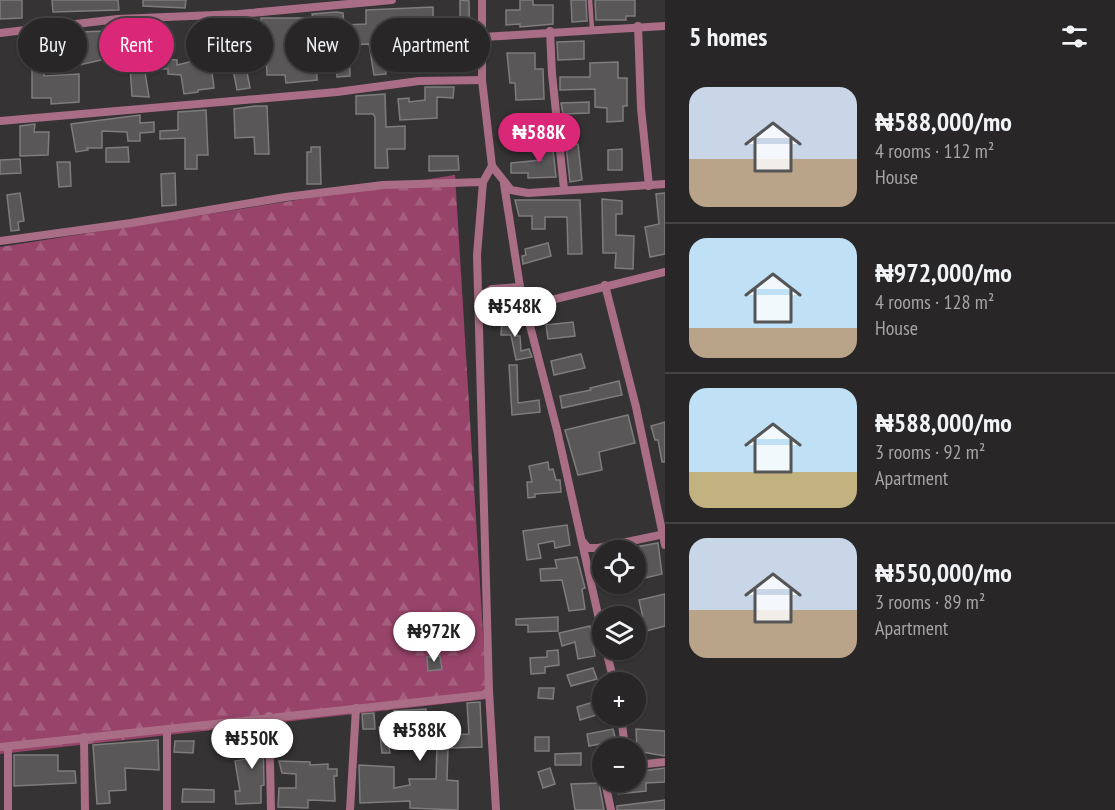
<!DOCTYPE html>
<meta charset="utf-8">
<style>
body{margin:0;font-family:"PT Sans Narrow",sans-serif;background:#343233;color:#f1f3f6;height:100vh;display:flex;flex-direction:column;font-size:22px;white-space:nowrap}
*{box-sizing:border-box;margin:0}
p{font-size:20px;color:#a5a5a7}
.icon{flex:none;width:33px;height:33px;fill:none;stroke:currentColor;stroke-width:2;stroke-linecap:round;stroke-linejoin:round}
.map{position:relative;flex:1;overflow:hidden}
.drawer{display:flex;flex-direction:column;background:#282627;width:450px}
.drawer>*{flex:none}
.hud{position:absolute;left:18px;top:18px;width:556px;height:54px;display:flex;gap:12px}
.buttons{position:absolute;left:592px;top:540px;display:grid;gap:12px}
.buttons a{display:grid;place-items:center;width:54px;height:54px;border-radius:50%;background:#282627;box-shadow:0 2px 4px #0004,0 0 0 2px #444344;font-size:30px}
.price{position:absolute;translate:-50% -51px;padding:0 14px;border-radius:21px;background:#fff;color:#222;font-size:20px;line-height:39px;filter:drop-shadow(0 2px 3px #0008)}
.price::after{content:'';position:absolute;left:50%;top:36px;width:18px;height:14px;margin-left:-9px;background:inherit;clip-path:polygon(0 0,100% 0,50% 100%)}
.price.active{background:#db2777;color:#fff}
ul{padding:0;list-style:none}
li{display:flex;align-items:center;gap:18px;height:150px;padding:0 24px}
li+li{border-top:2px solid #444344}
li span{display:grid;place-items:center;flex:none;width:168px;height:120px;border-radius:18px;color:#555}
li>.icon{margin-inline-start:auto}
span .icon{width:72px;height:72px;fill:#fffc;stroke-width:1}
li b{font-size:26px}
h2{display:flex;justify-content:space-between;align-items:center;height:72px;padding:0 24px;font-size:26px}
.tag{padding:0 21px;border-radius:27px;background:#282627;box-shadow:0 2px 4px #0004,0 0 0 2px #444344;font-size:21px;line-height:54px}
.tag.active{background:#db2777;color:#fff}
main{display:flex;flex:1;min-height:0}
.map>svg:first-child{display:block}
.forest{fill:url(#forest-firs)}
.building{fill:#5a5758;stroke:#7f7c7d;stroke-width:1.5}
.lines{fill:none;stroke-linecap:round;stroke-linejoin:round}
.lane{stroke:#a96e86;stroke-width:4.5}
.street{stroke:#a96e86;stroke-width:8}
</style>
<main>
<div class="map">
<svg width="665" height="810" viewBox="0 0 665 810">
<defs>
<pattern id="forest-firs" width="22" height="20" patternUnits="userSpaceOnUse" patternTransform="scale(1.5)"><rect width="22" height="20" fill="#98446a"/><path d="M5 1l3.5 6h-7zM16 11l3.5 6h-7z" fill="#a75f80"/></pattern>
</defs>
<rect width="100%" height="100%" fill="#363334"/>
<!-- forest -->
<polygon class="forest" points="455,175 487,699 0,754 0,247"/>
<!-- building -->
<g class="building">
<polygon points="0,0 22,0 22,18 0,19"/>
<polygon points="52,0 118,0 119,10 53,12"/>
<polygon points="143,0 186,0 185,8 143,6"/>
<polygon points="460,0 469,1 470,55 460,56"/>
<polygon points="520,0 533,0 533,5 553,5 553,24 520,27 520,24 506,25 506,10 520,10"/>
<polygon points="571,0 586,0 587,21 572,22"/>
<polygon points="595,0 635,0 635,16 626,16 626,20 596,20"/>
<polygon points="433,7 434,69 423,69 420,30 409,30 409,39 402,40 401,26 381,26 386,74 374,75 369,44 349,45 350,76 337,77 336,47 316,48 315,30 295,31 295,53 316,53 317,80 286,83 285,75 267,75 266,51 262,51 261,18 313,18 312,14 336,12 343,13 344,25 366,24 366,10"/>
<polygon points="228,22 241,22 242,56 244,56 250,88 237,90 230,54 212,54 211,23"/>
<polygon points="138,27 139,45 118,46 119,56 79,65 79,60 74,61 73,57 51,57 51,61 41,61 41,49 55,49 55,33 72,33 72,31 78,30 79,32 106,31 106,29"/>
<polygon points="584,41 584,59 558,60 557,42"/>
<polygon points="507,53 535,53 535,69 543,69 544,99 516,100 515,83 510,83"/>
<polygon points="210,57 214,88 198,90 198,92 184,94 181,75 168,74 168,69 162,69 162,59 177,60 177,65"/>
<polygon points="618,62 618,78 627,78 627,106 623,106 623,121 607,122 607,108 595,107 595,89 560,90 560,77 590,77 590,63"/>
<polygon points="32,64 44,64 44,76 79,74 79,102 51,104 51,98 32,98"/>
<polygon points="144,66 149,97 132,96 130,67"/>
<polygon points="425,87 454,87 453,98 437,97 437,118 400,120 398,99 409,98 409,102 425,100"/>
<polygon points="385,94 386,127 405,126 405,149 387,149 388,168 375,168 375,117 373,114 356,114 356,96"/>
<polygon points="589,102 589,113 563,114 561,103"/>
<polygon points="255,106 267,106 269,154 255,154 254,137 235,138 234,109"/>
<polygon points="206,110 208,155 197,155 197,169 185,169 185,138 160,139 160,131 178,130 178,112"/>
<polygon points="140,115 140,123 154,122 154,132 140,133 140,141 128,141 127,132 102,131 102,148 87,148 88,150 76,152 71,124"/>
<polygon points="530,121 536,148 522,151 516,124"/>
<polygon points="35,124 34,132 49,132 48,155 20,156 20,126"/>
<polygon points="546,131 551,131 556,177 528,178 528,173 511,173 511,163 542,160 541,150 548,149"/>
<polygon points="578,144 582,180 570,182 566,146"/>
<polygon points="128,147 129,162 106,162 106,148"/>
<polygon points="311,147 320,147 321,184 307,184 307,152 311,152"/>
<polygon points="622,149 622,170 608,170 608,150"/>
<polygon points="429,156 458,156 459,170 429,171"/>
<polygon points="20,159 21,173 0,174 0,160"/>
<polygon points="57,162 70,162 71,186 59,187"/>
<polygon points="175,173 176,205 162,206 161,174"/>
<polygon points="20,193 24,221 18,222 19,230 11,231 7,195"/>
<polygon points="665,193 665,254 650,257 645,227 659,224 656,194"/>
<polygon points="602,199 622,201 622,214 616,214 616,235 634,236 633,269 615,268 616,253 603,253"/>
<polygon points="515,200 580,200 582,254 568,254 567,217 545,217 545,229 532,229 532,216 519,216"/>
<polygon points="548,243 551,256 523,264 522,256 526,255 525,249"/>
<polygon points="502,319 518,320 517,336 520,336 521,351 529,349 532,357 516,360 511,335 501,335"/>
<polygon points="573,322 575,336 548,339 546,325"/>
<polygon points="581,354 585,368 554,375 551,361"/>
<polygon points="509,365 517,365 518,403 539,400 540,412 512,415"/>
<polygon points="619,381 622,395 562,408 560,396 591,390 590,388"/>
<polygon points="628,415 635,443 599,452 602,470 578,475 565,430"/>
<polygon points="665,422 665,462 662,462 658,440 655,440 651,426"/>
<polygon points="548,462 549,470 553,469 556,480 560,480 561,492 535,494 535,497 528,498 527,482 532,482 529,466"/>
<polygon points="567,525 570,545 555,548 554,541 538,544 541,558 527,560 523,531"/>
<polygon points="658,543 662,574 636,580 636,547"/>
<polygon points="577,557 585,588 582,589 585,609 569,611 562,580 541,581 540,569 557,568 555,560"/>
<polygon points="665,594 665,626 646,631 639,600"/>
<polygon points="558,617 558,631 528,632 528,625 516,625 516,619"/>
<polygon points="590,626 595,656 578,659 575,642 562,646 559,633"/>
<polygon points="558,650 559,665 545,667 545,673 531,674 530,658 547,657 547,651"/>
<polygon points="440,656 442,669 428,671 427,657"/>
<polygon points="593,668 597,679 571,686 567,675"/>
<polygon points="539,688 554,688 553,699 538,698"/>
<polygon points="603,699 603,713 580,720 577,707"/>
<polygon points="480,702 482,747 448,748 447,780 458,781 458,810 410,808 410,801 360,803 359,765 394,767 394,788 410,785 409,779 436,779 437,741 429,741 429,736 388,737 390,753 382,753 379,727 395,725 394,711 426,709 426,714 441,713 442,735 469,734 467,703"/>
<polygon points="374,713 375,729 363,729 362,714"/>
<polygon points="263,725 264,785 261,786 261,803 236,804 235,791 240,791 235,761 253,758 248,727"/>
<polygon points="613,729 616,741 589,746 587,734"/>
<polygon points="636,729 665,731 665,756 637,751"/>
<polygon points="218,731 232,732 231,753 218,753"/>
<rect x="535" y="737" width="14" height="14"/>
<polygon points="158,740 159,770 125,768 126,790 109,791 110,803 97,804 93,745"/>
<polygon points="175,741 194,741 193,753 174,752"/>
<polygon points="581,753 581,765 555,765 555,754"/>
<polygon points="14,755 58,755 58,771 75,771 76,783 14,786"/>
<polygon points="279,761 310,762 310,765 328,764 328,769 337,769 337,776 334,776 335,801 308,800 308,808 278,807 279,788 296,788 296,774 282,773"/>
<polygon points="550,768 555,784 543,788 538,772"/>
<polygon points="665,768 665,782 646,783 646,791 618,794 617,785 642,782 642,771"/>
<polygon points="599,783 604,810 575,810 571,784"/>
<polygon points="183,789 214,790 214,802 182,802"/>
<polygon points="665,800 665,810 617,810 617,806"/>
</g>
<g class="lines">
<!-- lane -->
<polyline class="lane" points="590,0 592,29"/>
<!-- street -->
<g class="street">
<polyline points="482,0 482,80 492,166"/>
<polyline points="638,26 641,108 649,186"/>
<polyline points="550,31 552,74 564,189"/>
<polyline points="0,33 118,19 239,14 392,0"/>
<polyline points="483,37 665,26"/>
<polyline points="0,121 337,92 419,81 482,80"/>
<polyline points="504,184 520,287 557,430 603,637"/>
<polyline points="0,241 131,223 286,197 383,185 483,182"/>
<polyline points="605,285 636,407 665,545"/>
<polyline points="479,297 492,289 520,287"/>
<polyline points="527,306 665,272"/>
<polyline points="583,542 588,548 598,548 665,534"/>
<polyline points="606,650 614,682"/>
<polyline points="489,691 496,810"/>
<polyline points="269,716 271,810"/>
<polyline points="621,716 625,748"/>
<polyline points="167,729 167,810"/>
<polyline points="84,737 85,810"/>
<polyline points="0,747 483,695 489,691 477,255 483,182 492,166 511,190 528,193 665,184"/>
<polyline points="8,747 8,810"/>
<polyline points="636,765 665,762"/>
<polyline points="603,770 603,775"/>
<polyline points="605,782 611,810"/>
<polyline points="350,810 356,708"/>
</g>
</g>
</svg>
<div class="buttons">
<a><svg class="icon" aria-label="locate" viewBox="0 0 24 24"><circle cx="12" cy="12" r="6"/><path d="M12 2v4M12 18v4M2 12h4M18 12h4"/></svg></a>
<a><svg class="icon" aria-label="layers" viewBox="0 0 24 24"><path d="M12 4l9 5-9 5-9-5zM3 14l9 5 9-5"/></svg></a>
<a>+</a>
<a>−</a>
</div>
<b class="price active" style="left:539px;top:164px">₦588K</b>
<b class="price" style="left:515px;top:338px">₦548K</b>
<b class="price" style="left:434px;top:663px">₦972K</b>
<b class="price" style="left:420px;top:762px">₦588K</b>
<b class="price" style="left:252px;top:770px">₦550K</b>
<div class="hud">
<a class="tag">Buy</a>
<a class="tag active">Rent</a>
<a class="tag">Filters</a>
<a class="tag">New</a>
<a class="tag">Apartment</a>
</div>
</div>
<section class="drawer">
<h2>5 homes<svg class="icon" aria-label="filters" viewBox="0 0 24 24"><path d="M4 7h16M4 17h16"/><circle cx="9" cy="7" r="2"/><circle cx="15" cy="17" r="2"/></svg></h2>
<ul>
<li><span style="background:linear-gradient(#c9d6e8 60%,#b9a48a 0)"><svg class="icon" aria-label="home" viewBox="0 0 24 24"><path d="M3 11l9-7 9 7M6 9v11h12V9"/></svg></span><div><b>₦588,000/mo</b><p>4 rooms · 112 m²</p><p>House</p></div></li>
<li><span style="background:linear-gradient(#bfe0f5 75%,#b9a48a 0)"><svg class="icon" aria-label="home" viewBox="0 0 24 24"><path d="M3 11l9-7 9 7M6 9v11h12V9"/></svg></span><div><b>₦972,000/mo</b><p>4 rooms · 128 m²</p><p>House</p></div></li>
<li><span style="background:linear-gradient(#bfe0f5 70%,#c2b280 0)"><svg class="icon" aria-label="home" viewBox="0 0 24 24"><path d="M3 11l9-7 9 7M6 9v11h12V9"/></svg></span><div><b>₦588,000/mo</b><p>3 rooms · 92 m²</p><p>Apartment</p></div></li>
<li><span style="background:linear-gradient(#c9d6e8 60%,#b9a48a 0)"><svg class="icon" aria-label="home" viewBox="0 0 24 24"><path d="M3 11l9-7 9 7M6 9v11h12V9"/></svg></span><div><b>₦550,000/mo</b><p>3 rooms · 89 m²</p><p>Apartment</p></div></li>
</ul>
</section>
</main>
